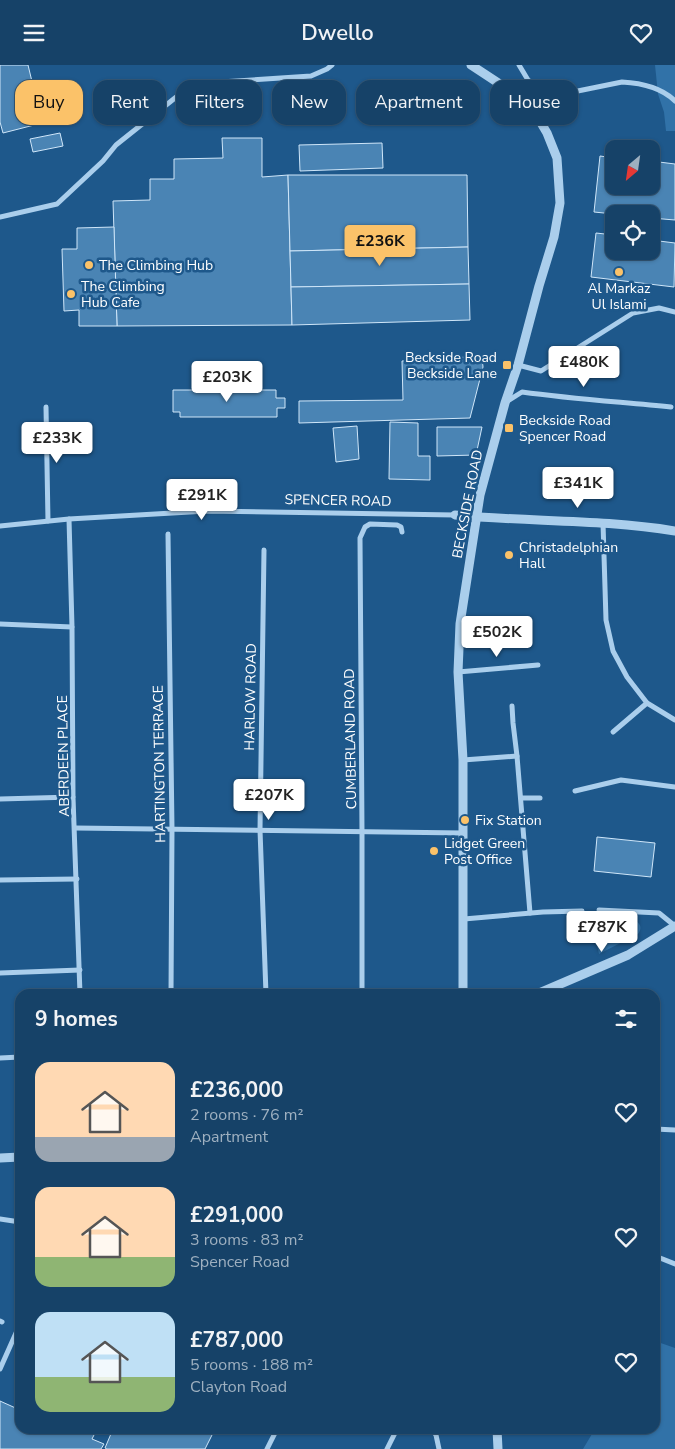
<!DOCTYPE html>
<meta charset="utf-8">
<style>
body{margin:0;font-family:"Nunito Sans",sans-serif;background:#1f496e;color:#f1f3f6;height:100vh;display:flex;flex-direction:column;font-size:19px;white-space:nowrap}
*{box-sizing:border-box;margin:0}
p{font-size:16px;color:#9eb0c0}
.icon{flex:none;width:28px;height:28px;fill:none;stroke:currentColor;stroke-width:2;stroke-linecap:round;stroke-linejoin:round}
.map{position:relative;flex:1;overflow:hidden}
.panel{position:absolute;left:15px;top:924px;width:645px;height:445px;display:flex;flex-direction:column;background:#164268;border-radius:15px;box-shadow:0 1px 4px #0004,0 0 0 1px #355b7c}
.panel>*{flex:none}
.hud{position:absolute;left:15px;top:15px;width:645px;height:45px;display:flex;gap:10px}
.needle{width:32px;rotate:209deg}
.buttons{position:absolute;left:605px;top:75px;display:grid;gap:10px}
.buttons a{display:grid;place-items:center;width:55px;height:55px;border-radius:10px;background:#164268;box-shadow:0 1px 4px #0004,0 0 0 1px #355b7c;font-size:25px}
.price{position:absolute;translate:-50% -42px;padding:0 11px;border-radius:5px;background:#fff;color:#222;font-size:16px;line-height:32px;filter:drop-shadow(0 1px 2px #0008)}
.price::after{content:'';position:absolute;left:50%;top:30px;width:15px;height:11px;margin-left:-8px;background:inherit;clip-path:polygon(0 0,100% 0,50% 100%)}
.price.on{background:#fbc269;color:#111}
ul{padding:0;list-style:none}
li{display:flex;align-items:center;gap:15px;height:125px;padding:0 20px}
li span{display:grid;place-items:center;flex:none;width:140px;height:100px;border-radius:15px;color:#555}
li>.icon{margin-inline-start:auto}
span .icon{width:60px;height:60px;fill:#fffc;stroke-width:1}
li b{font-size:21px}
h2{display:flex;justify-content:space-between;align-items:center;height:60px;padding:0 20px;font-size:21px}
.chip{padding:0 18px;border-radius:15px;background:#164268;box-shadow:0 1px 4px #0004,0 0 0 1px #355b7c;font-size:18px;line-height:45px}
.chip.on{background:#fbc269;color:#111}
header{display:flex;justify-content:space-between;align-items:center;height:65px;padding:0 20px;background:#164268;font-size:22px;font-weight:600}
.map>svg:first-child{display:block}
.green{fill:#3172a8}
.building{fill:#4a84b4;stroke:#cfe6f9}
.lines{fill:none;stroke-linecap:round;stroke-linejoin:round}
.minor{stroke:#aaceec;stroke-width:5}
.tertiary{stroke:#aaceec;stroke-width:9}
.poi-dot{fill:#fbc269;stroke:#1e588b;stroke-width:2}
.labels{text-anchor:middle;stroke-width:5;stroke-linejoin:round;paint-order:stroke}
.poi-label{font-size:14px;fill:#fff;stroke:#1e588b;text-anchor:start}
.street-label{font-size:14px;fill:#fff;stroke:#1e588b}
</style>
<header><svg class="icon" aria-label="menu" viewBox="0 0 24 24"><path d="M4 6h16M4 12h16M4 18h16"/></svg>Dwello<svg class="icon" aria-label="heart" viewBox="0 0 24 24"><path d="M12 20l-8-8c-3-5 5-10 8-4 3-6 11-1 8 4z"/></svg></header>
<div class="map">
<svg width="675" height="1384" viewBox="0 0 675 1384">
<rect width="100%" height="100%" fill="#1e588b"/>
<!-- green -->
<g class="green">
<polygon points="655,0 675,0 675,66 666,66 664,47 658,29"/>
<path d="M629,854C638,855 644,861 638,869L599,889L592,857Z"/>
<polygon points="655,1276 675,1283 675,1384 583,1384 595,1364 655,1364"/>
</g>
<!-- building -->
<g class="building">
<polygon points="0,0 28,0 42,58 3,68 0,57"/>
<polygon points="60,68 63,81 33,87 30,74"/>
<polygon points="222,73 262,73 262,112 288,110 292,260 117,261 113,136 150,135 150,114 174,114 174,94 223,93"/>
<polygon points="382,78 383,103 300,106 299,80"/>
<polygon points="600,91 614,93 614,121 651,121 651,96 675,99 675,155 651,153 651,149 614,149 594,147"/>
<polygon points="288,110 467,110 468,182 290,186"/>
<polygon points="114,162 117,261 79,261 79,245 64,246 62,184 77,184 77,163"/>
<polygon points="596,168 614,170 614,186 651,186 651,175 675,178 674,222 591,212"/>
<polygon points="468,182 469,219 291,222 290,186"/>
<polygon points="469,219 470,255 292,260 291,222"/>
<polygon points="482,291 483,302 470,353 299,358 299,336 403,335 402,296"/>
<polygon points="173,325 276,325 276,333 285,333 285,343 277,343 277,352 180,352 180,347 173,347"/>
<polygon points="390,357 418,358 418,391 430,391 430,415 389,414"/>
<polygon points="357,361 359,394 336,397 333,363"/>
<polygon points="437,362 482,362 476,390 437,391"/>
<polygon points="597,772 655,778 651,812 594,806"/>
<polygon points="0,1336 20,1345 20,1364 97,1364 92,1374 104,1379 101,1384 0,1384"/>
<polygon points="113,1364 215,1364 205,1384 107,1384 105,1383"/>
</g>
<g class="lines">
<!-- minor -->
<g class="minor">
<path d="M519,0L528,15L544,26L552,29H563L622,17C641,18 661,22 675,36"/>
<polyline points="0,152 57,139 103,96 116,80 185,25 205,18 311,11 327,4 332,0"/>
<polyline points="518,300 541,306 633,248 659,243 675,247"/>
<path d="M506,337L522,327C572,334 622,337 671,342"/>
<polyline points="46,342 48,456"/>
<polyline points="69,454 72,562 73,732 80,929"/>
<polyline points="603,458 606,555 613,586 627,612 647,638 675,655"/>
<polyline points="0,461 69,454 207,446 455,450"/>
<polyline points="168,469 172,764 171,929"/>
<polyline points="264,485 260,765 266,929"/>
<polyline points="0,559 72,562"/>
<polyline points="458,607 538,600"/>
<polyline points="512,641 513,658 517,691"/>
<polyline points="613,667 647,638"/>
<polyline points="463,695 517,691 530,848"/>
<polyline points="575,726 621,715 675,722"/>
<polyline points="521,733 540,733"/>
<polyline points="0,734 73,732"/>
<polyline points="75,763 463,768"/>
<polyline points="0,815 77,814"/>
<polyline points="599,845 659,848 675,861"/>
<polyline points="464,854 543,847 582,846"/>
<polyline points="0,908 80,905"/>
<polyline points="362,929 362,767 360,473 365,462 370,459 397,460 401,462 402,467"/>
<polyline points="0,993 20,992"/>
<polyline points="655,1064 675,1065"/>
<polyline points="0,1154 20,1157"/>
<polyline points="655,1191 675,1199"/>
<polyline points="0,1256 2,1257"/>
<polyline points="0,1304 20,1259"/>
<polyline points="431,1364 436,1370 439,1384"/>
<polyline points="267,1384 277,1364"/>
<polyline points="387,1384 397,1364"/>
</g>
<!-- tertiary -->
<g class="tertiary">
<path d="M455,450C528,457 602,454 675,466"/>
<polyline points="463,929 463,695 458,607 460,559 480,430 505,338 518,300 539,221 554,172 560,138 557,93 547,68 534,46 512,27 471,0"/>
<polyline points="537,929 628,890 675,861"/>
<polyline points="0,1093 20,1092"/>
<polyline points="497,1364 498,1384"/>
</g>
</g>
<!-- markers -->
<g class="poi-dot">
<circle cx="89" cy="200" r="5"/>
<circle cx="619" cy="207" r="5"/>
<circle cx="71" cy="229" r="5"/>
<rect x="502" y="295" width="10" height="10" rx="2.5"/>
<rect x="504" y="358" width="10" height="10" rx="2.5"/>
<circle cx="509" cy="490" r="5"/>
<circle cx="465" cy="755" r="5"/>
<circle cx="434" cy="786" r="5"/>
</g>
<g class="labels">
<!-- poi labels -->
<g class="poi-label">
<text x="99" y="205">The Climbing Hub</text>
<text x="81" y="226">The Climbing<tspan x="81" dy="16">Hub Cafe</tspan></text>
<text x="619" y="228" text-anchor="middle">Al Markaz<tspan x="619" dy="16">Ul Islami</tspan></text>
<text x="497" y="297" text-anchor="end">Beckside Road<tspan x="497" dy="16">Beckside Lane</tspan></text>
<text x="519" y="360">Beckside Road<tspan x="519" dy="16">Spencer Road</tspan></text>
<text x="519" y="487">Christadelphian<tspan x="519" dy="16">Hall</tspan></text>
<text x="475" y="760">Fix Station</text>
<text x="444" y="783">Lidget Green<tspan x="444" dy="16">Post Office</tspan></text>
</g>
<!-- street labels -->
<g class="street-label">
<text transform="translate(338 435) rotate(1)" y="5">SPENCER ROAD</text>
<text transform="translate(467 439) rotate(-79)" y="5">BECKSIDE ROAD</text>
<text transform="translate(250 632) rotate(-89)" y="5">HARLOW ROAD</text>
<text transform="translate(350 674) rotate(-91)" y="5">CUMBERLAND ROAD</text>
<text transform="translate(63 691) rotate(-91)" y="5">ABERDEEN PLACE</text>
<text transform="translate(159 699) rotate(-91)" y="5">HARTINGTON TERRACE</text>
</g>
</g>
</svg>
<div class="buttons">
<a><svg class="needle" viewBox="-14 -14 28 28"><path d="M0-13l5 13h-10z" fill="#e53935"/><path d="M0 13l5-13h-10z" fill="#9eb0c0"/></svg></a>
<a><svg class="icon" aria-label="locate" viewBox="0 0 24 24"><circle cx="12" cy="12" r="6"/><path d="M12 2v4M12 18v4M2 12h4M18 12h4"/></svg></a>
</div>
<b class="price on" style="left:380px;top:202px">£236K</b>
<b class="price" style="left:584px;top:323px">£480K</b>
<b class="price" style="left:227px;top:338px">£203K</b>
<b class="price" style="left:57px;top:399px">£233K</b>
<b class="price" style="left:578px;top:444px">£341K</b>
<b class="price" style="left:202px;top:456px">£291K</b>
<b class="price" style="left:497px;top:593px">£502K</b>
<b class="price" style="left:269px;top:756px">£207K</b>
<b class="price" style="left:602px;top:888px">£787K</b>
<div class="hud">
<a class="chip on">Buy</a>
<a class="chip">Rent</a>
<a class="chip">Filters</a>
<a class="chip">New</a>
<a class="chip">Apartment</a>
<a class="chip">House</a>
</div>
<section class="panel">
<h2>9 homes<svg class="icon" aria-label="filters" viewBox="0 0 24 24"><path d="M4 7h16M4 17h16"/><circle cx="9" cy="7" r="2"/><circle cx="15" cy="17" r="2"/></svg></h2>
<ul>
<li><span style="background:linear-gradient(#ffd9b3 75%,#9aa5b1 0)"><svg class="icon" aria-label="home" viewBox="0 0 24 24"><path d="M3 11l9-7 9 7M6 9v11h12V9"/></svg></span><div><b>£236,000</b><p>2 rooms · 76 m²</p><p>Apartment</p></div><svg class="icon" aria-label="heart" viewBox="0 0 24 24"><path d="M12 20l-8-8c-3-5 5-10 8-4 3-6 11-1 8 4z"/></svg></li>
<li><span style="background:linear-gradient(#ffd9b3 70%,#8fb573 0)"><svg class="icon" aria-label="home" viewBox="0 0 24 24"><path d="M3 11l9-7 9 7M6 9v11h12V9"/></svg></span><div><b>£291,000</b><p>3 rooms · 83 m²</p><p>Spencer Road</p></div><svg class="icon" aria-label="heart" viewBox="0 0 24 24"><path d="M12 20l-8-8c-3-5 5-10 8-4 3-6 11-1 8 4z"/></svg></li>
<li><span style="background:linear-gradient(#bfe0f5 65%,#8fb573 0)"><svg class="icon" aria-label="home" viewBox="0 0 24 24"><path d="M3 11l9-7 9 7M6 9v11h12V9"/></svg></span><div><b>£787,000</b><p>5 rooms · 188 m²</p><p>Clayton Road</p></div><svg class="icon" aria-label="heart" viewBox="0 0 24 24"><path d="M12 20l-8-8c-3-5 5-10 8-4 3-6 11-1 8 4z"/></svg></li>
</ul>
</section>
</div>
